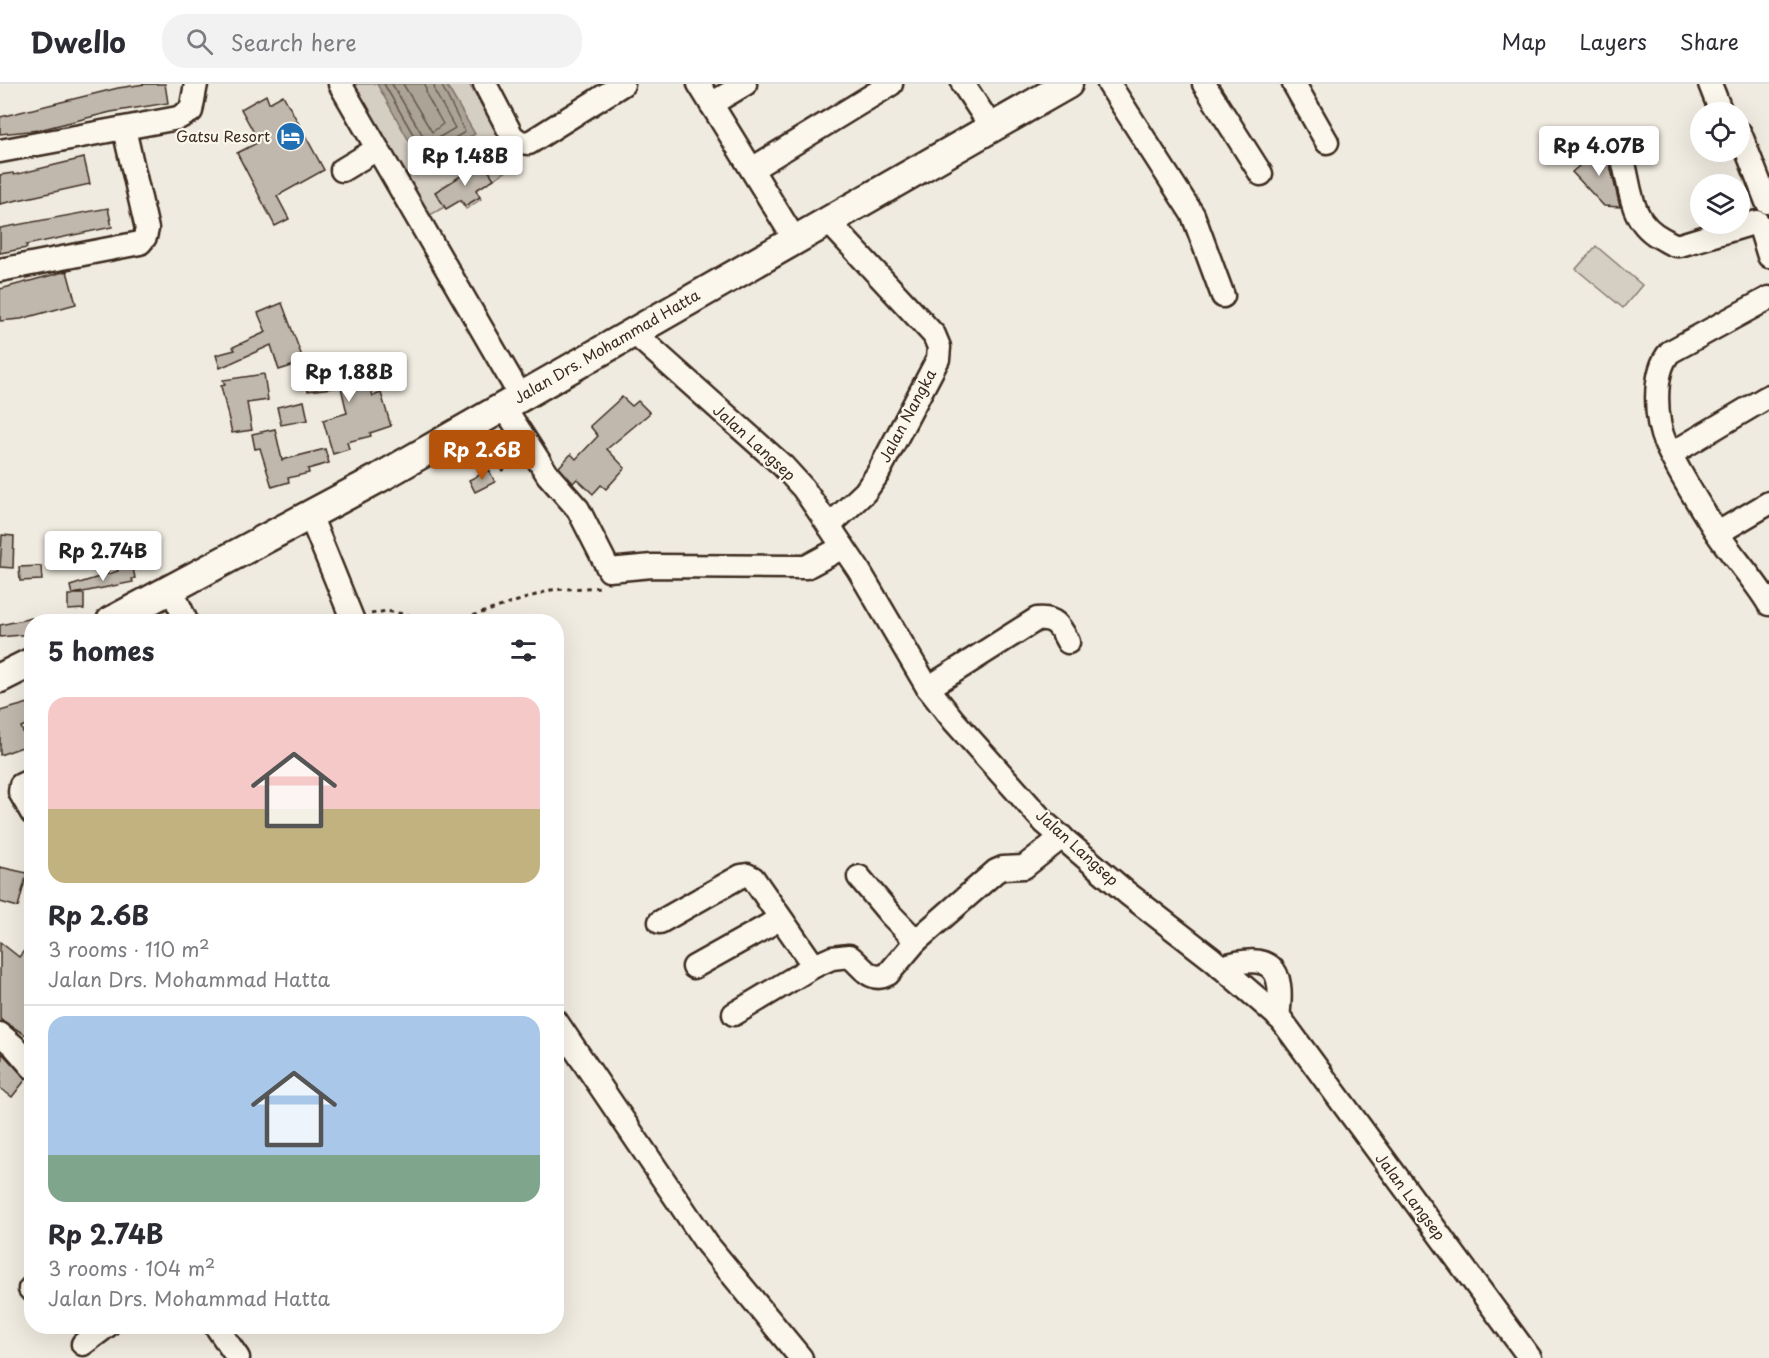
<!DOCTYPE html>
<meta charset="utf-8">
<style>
body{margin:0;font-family:"Playpen Sans",sans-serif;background:#f2f2f3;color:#2b2b33;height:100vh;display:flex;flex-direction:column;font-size:22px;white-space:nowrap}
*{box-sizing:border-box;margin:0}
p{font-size:20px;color:#7c7c81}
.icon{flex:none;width:33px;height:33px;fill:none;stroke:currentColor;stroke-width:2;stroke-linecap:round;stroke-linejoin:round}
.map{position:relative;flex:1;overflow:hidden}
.side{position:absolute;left:24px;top:530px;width:540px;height:720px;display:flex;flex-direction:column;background:#fff;border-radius:24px;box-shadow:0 6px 24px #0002}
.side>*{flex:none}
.controls{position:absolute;left:1690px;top:18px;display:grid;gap:12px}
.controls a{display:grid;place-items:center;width:60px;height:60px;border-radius:50%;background:#fff;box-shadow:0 6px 24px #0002;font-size:30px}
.price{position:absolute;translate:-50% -51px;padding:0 14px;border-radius:6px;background:#fff;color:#222;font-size:20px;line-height:39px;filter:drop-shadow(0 2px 3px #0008)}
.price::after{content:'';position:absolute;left:50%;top:36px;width:18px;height:14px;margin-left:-9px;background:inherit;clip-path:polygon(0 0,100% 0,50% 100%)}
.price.active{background:#b45309;color:#fff}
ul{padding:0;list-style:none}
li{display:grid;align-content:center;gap:12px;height:318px;padding:0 24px}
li+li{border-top:2px solid #e1e1e2}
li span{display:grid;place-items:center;height:186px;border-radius:18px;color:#555}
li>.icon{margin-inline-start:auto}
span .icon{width:108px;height:108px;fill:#fffc;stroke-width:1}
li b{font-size:26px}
h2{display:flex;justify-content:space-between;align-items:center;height:72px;padding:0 24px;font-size:26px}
header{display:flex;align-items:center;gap:36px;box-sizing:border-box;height:84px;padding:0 30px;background:#fff;border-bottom:2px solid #e1e1e2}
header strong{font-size:28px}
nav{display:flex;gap:33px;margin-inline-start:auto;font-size:21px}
.search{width:420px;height:54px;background:#f2f2f3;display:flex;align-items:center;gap:15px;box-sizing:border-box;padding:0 21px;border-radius:24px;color:#7c7c81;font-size:22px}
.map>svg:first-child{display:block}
.green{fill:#d5cec3;stroke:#887c70;stroke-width:1.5}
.water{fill:#aca397;stroke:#7f7367;stroke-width:1.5}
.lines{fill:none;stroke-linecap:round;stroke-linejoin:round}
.shore{stroke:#685a4e;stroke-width:1.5}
.building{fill:#c0b8ad;stroke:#3b2a1e;stroke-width:1.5}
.minor-casing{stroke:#3b2a1e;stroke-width:27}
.major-casing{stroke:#3b2a1e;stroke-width:33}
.path{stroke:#3b2a1e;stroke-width:3;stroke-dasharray:4.5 4.5;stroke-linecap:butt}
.minor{stroke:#fbf7ec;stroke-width:22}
.major{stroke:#fbf7ec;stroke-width:28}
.labels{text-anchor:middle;stroke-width:4.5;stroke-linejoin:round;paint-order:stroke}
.poi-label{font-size:15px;fill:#3b2a1e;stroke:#fbf7ec;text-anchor:end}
.street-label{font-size:15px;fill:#3b2a1e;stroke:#fbf7ec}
</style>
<header>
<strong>Dwello</strong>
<div class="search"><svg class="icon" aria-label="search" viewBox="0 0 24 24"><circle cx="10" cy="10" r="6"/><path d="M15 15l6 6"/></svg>Search here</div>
<nav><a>Map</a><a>Layers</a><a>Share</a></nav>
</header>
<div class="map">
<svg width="1769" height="1274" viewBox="0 0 1769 1274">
<rect width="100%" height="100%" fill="#f0ebe0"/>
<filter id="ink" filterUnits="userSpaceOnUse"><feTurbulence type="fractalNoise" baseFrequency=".0167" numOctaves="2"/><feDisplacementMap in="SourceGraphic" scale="12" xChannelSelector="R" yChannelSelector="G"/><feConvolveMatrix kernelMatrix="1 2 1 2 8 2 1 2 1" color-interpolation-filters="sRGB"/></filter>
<g filter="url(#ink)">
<!-- green -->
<g class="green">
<polygon points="352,0 469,0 517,81 475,106 481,115 466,125 459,115 423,135"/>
<polygon points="1596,162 1642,201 1623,224 1576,185"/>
</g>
<!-- water -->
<polygon class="water" points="377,0 446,0 475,50 422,80"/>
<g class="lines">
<!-- shore -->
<g class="shore">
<polyline points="384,0 425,71 465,48 441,0"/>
<polyline points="392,0 428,60 455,44 435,8 434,0"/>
<polyline points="403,0 432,48 443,40 427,12 425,0"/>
</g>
</g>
<!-- building -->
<g class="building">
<polygon points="145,0 165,0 168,19 111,28 39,46 0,50 0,33 118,4"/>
<polygon points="266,11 269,19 283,11 324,86 277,112 289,135 275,142 237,69 259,58 241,25"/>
<polygon points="1609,56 1611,60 1608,73 1620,123 1604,122 1572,88"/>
<polygon points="84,74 90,100 0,120 0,91 13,89 14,91"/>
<polygon points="483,78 494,95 476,106 480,113 465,122 461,116 446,125 435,108"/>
<polygon points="108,124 112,143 26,161 27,164 0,169 0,144"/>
<polygon points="67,187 76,220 21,235 0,237 0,205"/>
<polygon points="282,219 304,278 279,286 271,261 220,284 216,271 235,266 233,263 266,248 258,229"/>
<polygon points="360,275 373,312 381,309 391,342 370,349 371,352 347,358 349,365 333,370 323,336 347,329 341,303 308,307 304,284"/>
<polygon points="264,290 268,316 247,319 252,346 232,349 221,302 225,301 223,296"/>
<polygon points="622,313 632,322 638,317 650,329 607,365 625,384 606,405 601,401 593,410 577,395 573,399 559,383 571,370 576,375 598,352 590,342"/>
<polygon points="304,317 308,336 281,341 277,323"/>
<polygon points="275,345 282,376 325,365 329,379 308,385 309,389 288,394 289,398 272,403 260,364 255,365 252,350"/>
<polygon points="505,354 519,375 502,387 487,365"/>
<polygon points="489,386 495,398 475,408 469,396"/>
<polygon points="2,451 14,452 13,484 0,483"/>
<polygon points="51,456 74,456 74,469 51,470"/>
<polygon points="130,470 135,494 132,495 133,498 73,510 84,510 84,525 68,526 68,511 72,511 70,502 118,487 115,473"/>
<polygon points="41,482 42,496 20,497 19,483"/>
<polygon points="32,534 32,550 0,553 0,541"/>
<polygon points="32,618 32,639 21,643 28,661 0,671 0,627"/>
<polygon points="0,783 27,789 18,823 0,818"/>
<polygon points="32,857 32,955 0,935 0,858 19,873"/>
<polygon points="2,969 26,995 12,1013 0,1004"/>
</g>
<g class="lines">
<defs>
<g id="minor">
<polyline points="340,0 521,313"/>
<polyline points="485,0 512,52 520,58 529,59 623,0"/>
<polyline points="699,0 795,156"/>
<polyline points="963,0 992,44"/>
<polyline points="1109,0 1193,131 1223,212"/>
<polyline points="1204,0 1261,90"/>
<polyline points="1294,0 1327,58"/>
<polyline points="1710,0 1721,28"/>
<polyline points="711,20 745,0"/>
<polyline points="1740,49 1767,118"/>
<polyline points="0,67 178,34 191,27 196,0"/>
<path d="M1621,69C1632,102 1627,137 1663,155C1668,158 1674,162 1680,161L1757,138"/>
<polyline points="752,85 891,0"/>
<polyline points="342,86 377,65"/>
<polyline points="828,137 934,251 939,263 938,275 877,391 865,408 829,442"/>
<polyline points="1759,140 1769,172"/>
<polyline points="0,186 140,159 145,153 147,145 124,45"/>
<path d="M1769,214L1670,268C1652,288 1655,338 1666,361C1680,391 1699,421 1717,449C1733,473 1754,495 1769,520"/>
<polyline points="633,248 783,382 803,404 829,442 858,485 928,604 954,637 1045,739 1127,809 1212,875 1280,934 1530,1274"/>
<polyline points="504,323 548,391 578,425 609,486 652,482 806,483 843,463"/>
<polyline points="1671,370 1769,312"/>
<polyline points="310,431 353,537"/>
<polyline points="1718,449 1769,419"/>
<polyline points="171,504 186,537"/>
<path d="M928,604L1037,535C1056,533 1060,543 1068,558"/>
<polyline points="32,696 21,701 20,708 32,729"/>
<polyline points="859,793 890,830 916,857"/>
<polyline points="660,838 741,792 747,791 753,794 814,882 734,930"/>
<path d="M814,882L832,874L849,872C862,881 870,900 888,890L916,857L996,787L1003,784L1024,783L1062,753"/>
<polyline points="694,883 780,835"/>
<path d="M1221,883C1271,868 1285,882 1278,933"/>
<polyline points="556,937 707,1160 801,1274"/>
<polyline points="0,950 14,962 32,983"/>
<polyline points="30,1205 32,1203"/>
<polyline points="216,1242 238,1274"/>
<polyline points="83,1260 107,1242"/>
</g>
<g id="major">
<polyline points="111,537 379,394 1068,0"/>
<polyline points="0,594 32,578"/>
</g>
</defs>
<!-- minor casing -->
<use href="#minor" class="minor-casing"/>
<!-- major casing -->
<use href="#major" class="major-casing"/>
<!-- path -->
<g class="path">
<polyline points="371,530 386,527 443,537"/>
<polyline points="446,537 469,533 551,506 601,503"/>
</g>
<!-- minor -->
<use href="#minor" class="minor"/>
<!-- major -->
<use href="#major" class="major"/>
</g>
</g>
<!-- icons -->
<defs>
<symbol id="hotel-disc" viewBox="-11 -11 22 22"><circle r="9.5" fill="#1f6fb2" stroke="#fbf7ec"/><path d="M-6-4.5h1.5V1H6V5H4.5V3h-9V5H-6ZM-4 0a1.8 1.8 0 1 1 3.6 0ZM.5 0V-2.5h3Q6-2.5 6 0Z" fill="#fff"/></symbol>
</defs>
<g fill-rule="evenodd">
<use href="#hotel-disc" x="274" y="36" width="33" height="33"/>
</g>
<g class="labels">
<!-- poi labels -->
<g class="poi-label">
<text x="270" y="58">Gatsu Resort</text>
</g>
<!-- street labels -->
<g class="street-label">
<text transform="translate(607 263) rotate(-30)" y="5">Jalan Drs. Mohammad Hatta</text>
<text transform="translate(908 332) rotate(-62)" y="5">Jalan Nangka</text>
<text transform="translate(754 359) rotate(42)" y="5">Jalan Langsep</text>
<text transform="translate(1077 764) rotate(42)" y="5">Jalan Langsep</text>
<text transform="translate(1410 1113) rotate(53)" y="5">Jalan Langsep</text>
</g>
</g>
</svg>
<div class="controls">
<a><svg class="icon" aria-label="locate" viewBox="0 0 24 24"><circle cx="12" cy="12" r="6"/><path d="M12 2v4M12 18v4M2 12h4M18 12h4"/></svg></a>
<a><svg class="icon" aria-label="layers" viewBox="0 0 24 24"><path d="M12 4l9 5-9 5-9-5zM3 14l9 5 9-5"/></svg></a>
</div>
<b class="price" style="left:1599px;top:93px">Rp 4.07B</b>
<b class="price" style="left:465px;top:103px">Rp 1.48B</b>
<b class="price" style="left:349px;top:319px">Rp 1.88B</b>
<b class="price active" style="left:482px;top:397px">Rp 2.6B</b>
<b class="price" style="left:103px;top:498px">Rp 2.74B</b>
<section class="side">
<h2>5 homes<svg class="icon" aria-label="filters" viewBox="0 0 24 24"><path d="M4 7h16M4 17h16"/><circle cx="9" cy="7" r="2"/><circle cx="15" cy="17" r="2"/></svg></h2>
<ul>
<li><span style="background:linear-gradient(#f6c9c9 60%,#c2b280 0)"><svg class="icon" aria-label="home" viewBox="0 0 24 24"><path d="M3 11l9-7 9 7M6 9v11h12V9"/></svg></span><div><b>Rp 2.6B</b><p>3 rooms · 110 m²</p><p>Jalan Drs. Mohammad Hatta</p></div></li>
<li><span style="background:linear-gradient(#a9c7e8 75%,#7fa58c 0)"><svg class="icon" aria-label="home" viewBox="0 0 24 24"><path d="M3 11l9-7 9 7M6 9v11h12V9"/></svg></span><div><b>Rp 2.74B</b><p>3 rooms · 104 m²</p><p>Jalan Drs. Mohammad Hatta</p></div></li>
</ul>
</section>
</div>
